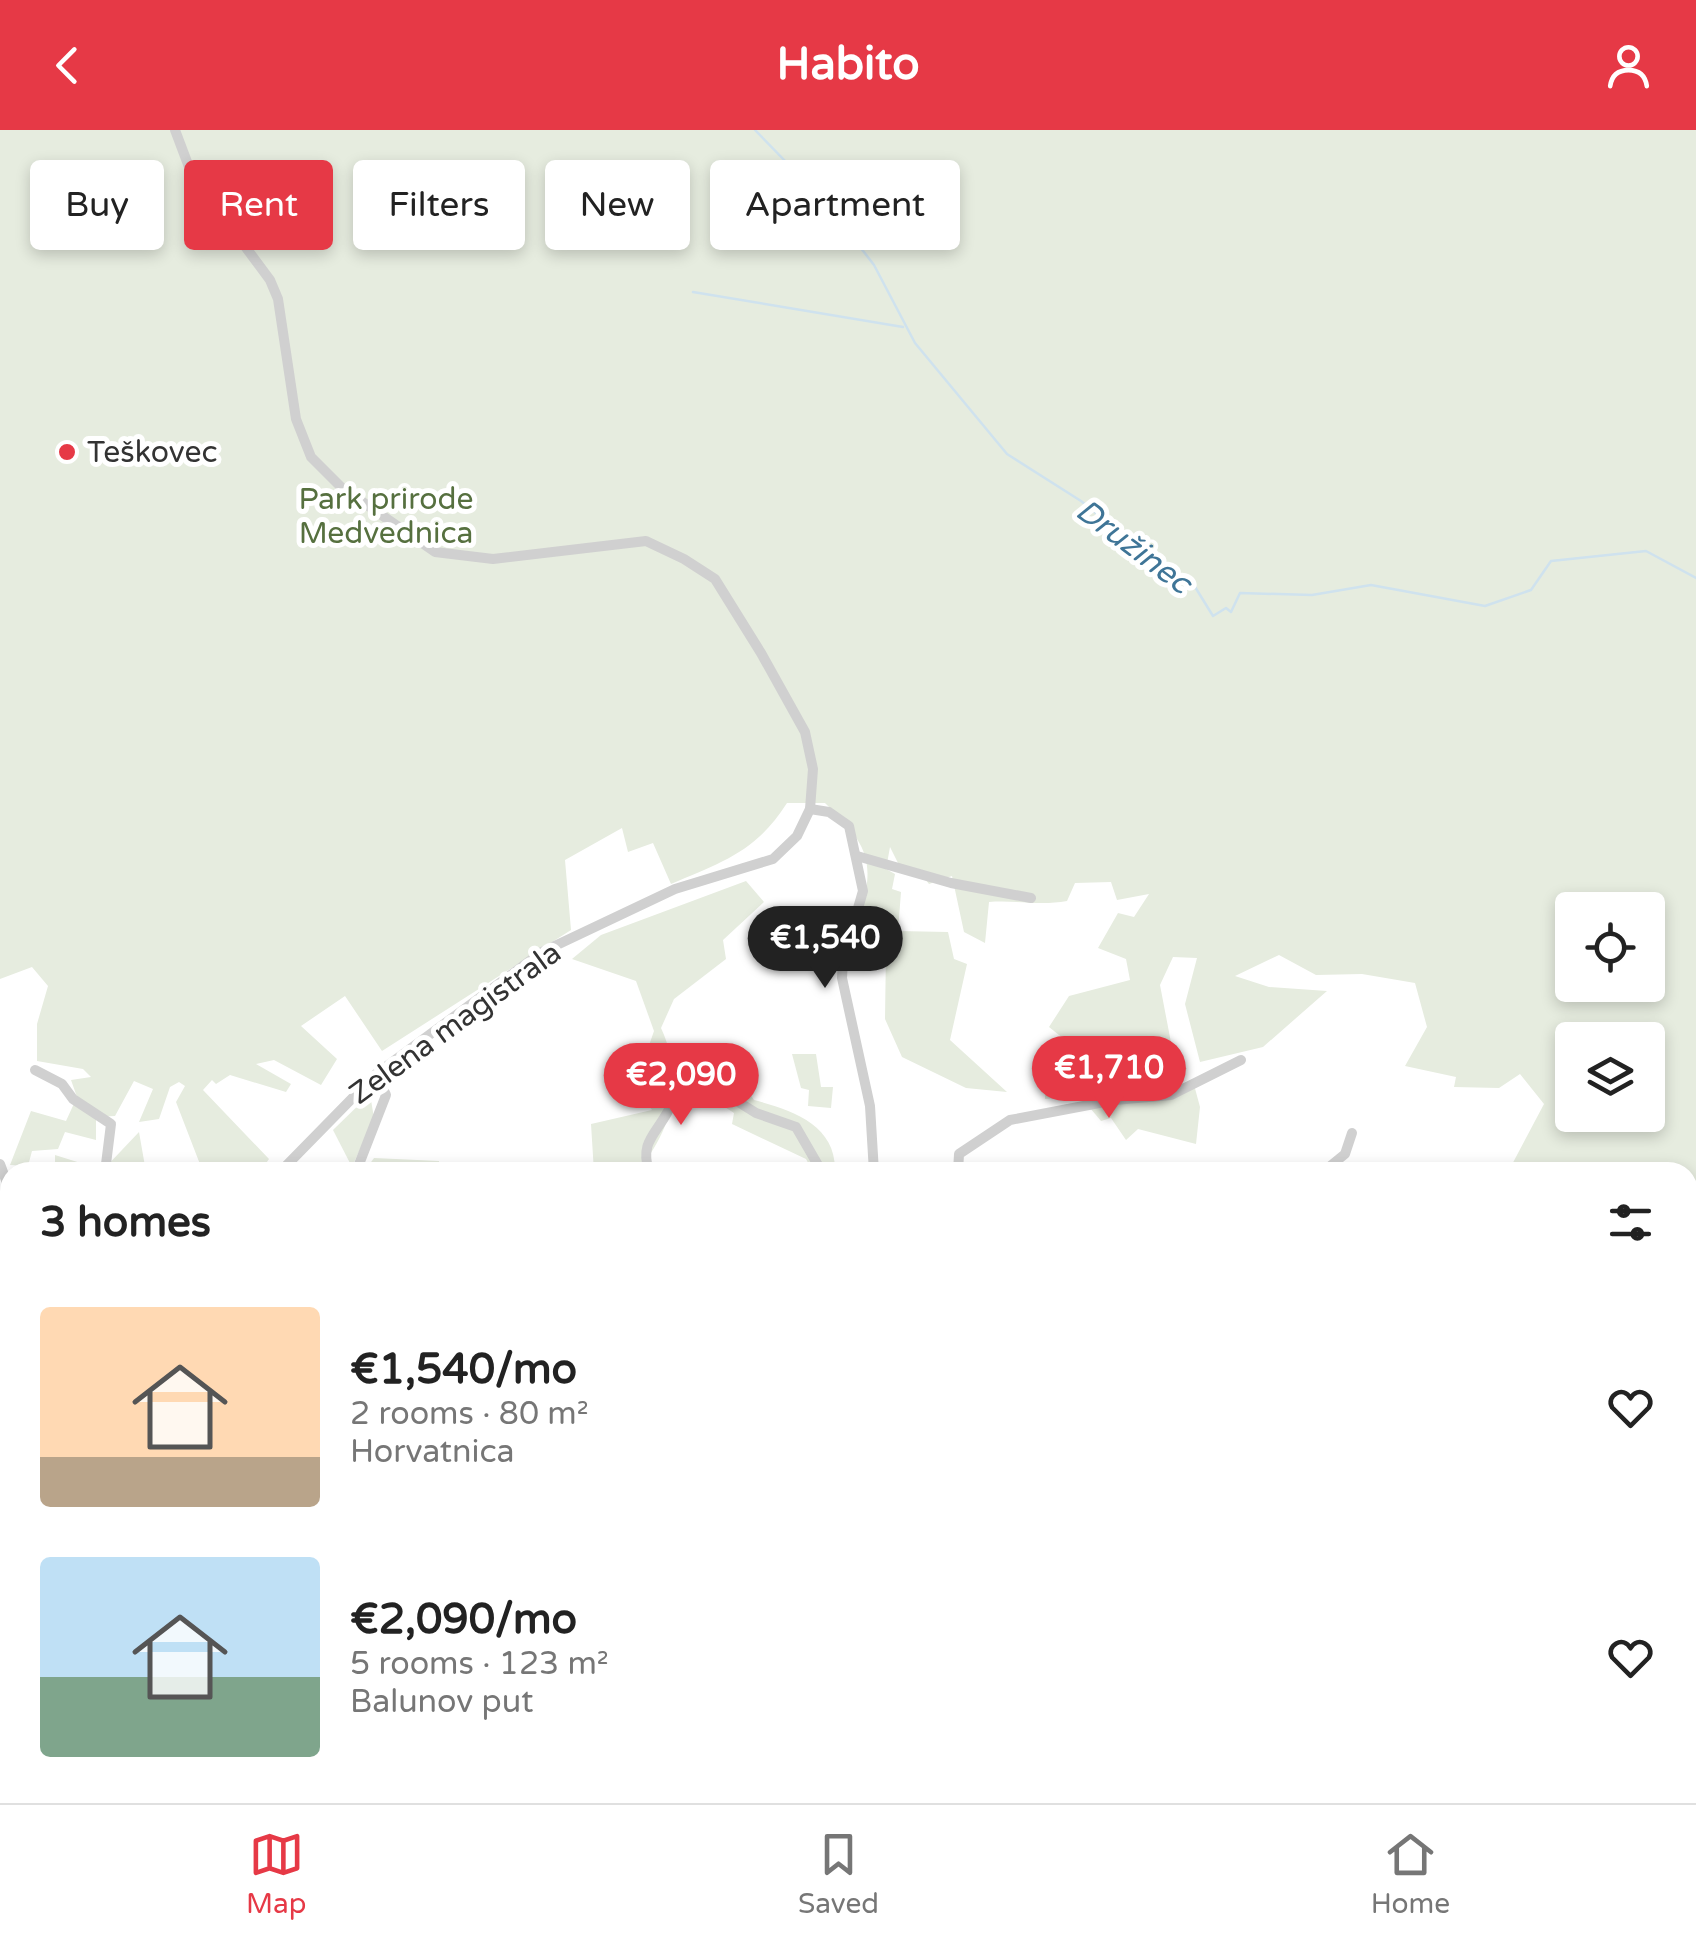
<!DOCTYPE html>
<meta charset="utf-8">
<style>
body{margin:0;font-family:"Varela Round",sans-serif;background:#f6f6f6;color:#222;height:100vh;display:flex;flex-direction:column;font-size:38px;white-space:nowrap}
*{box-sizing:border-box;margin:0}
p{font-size:32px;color:#767676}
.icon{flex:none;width:55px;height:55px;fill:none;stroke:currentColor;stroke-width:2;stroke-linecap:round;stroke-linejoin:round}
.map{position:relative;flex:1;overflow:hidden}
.side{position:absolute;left:0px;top:1032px;width:1698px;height:642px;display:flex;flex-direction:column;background:#fff;border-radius:30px 30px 0 0;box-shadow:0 5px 15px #0003}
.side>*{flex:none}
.banner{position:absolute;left:30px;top:30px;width:1000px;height:90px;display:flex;gap:20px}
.fabs{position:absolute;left:1555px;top:762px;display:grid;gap:20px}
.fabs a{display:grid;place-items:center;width:110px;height:110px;border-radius:10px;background:#fff;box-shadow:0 5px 15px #0003;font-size:50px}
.price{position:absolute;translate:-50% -85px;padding:0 22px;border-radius:35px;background:#e63946;color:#fff;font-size:32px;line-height:65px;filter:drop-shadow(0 2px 5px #0008)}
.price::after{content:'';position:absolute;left:50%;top:60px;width:30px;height:22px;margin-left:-15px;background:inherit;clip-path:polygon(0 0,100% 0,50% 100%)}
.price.current{background:#222;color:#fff}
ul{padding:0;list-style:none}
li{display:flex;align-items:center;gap:30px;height:250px;padding:0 40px}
li span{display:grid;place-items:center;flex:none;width:280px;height:200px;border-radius:10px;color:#555}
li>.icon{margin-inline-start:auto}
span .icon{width:120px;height:120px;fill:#fffc;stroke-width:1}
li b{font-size:42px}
h2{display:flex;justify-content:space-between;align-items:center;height:120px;padding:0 40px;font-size:42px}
.tag{padding:0 35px;border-radius:10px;background:#fff;box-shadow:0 5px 15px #0003;font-size:35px;line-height:90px}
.tag.current{background:#e63946;color:#fff}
header{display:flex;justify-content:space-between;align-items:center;height:130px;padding:0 40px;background:#e63946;color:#fff;font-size:45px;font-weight:700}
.tab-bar{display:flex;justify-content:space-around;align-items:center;height:140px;border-top:2px solid #e0e0e0;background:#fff;font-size:28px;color:#767676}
.tab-bar a{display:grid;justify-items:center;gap:5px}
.tab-bar .current{color:#e63946}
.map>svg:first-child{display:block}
.green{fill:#e6ecdf;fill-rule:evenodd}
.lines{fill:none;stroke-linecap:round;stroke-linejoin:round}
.stream{stroke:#cfe2ee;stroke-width:2.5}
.street{stroke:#d0d0d0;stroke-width:10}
.secondary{stroke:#bdbdbd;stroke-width:15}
.poi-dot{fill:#e63946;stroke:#fff;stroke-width:4}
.labels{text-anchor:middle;stroke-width:10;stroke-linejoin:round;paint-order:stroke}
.poi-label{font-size:30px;fill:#333;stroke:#fff;text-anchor:start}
.park-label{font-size:30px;fill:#56703f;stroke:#fff}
.street-label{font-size:30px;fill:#333;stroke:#fff}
.water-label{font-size:32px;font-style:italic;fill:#3f7597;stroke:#fff}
</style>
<header><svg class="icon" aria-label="back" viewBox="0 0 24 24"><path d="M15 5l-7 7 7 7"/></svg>Habito<svg class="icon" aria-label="person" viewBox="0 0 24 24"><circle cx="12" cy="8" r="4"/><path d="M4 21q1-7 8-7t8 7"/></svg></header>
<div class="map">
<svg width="1696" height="1673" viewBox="0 0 1696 1673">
<rect width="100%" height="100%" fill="#fff"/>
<!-- green -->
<g class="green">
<path d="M0,0H1696V1231L1688,1235V1042H1508L1544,974L1520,944L1499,958L1454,957L1456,947L1405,936L1427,897L1415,853L1362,844L1316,845L1279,825L1235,846L1269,857L1327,861L1263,917L1200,932L1185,874L1197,828L1173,827L1160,855L1173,923L1187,939L1146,951L1144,928L1124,934L1119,914L1079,921L1049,897L1069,866L1130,850L1126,829L1098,818L1118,783L1134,787L1149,764L1117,770L1111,752L1075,753L1067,771C1040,776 1017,770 989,772L985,813L964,802L952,746L929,754L922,745L903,743L890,717L886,739L895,744L892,759L901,762L898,801L948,802L954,829L967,834L950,910L1007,962L966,958L902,927L885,889L886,821L866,804L871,788L861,782C877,726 863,711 825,673H787C756,722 722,732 671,754L653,713L628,722L622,698L565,730L571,800L382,921L345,866L301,896L337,929L321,955L274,930L256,934L291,954L286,962L230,945L216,954L212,950L203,960L269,1029L260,1042H203L176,972L185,956L179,952L170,957L159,989L139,992L153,959L134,951L115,986L96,987V1010L65,1002L58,1019L32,1021L28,1036L10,1035L31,981L66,991L77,967L71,950L91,947L83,939L37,931V894L48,856L32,837L0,849ZM1572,780H1648V855H1572ZM1572,910H1648V985H1572Z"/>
<path d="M746,751L764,772L723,810L726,829L674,869L661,898C684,948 674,996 640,1038L594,1042L591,994L652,980L635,956L654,901L636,851L572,829L601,805Z"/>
<polygon points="816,924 821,957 833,957 831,978 808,976 809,960 801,958 792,924"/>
<polygon points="1087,937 1103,972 1193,951 1200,977 1196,1014 1138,999 1126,1010 1111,988 1101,991 1080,966 1045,969 1045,942"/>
<path d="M729,945L740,949L754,970C792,980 837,995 835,1042H813L806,1029L732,994L734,983L711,968Z"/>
<polygon points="370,964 374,988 352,1037 333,1000"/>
<polygon points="139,1002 146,1042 55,1042 55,1025 103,1040"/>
<polygon points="374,1028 439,1031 440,1042 364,1042"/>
<polygon points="10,1440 10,1512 0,1515 1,1449"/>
</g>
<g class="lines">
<!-- stream -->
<g class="stream">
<polyline points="755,0 826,73 874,135 915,213 1007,324 1081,371 1172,445 1192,452 1213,486 1226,478 1231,482 1240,463 1312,465 1371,455 1485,476 1531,460 1551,431 1646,421 1696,448"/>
<polyline points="693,162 903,197"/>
<polyline points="727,1673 736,1665"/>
</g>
<!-- street -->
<g class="street">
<polyline points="175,0 192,45 270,150 278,169 296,289 311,327 341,357 435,422 493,429 646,411 684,429 715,449 761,523 805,602 813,639 810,679 797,706 773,729 675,759 542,822 376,944 280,1042"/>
<polyline points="810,679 829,682 849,696 863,761 843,830 842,848 870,976 874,1042"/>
<polyline points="857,726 951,753 1031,768"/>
<polyline points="35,940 62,954 73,969 111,994 105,1042"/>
<polyline points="677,951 716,958 756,983 796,997 822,1042"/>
<polyline points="0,1034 10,1061"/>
<polyline points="356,1042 386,965 376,944"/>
<path d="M649,1042C640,1013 654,1006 667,983C674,972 676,955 679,942"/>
<polyline points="958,1042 959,1024 1010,990 1115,970 1171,965 1241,930"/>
<polyline points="1323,1042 1345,1024 1352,1003"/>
<polyline points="0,1220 10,1179"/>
<polyline points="0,1434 10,1424"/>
<polyline points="1688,1455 1696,1454"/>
<polyline points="1688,1630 1696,1637"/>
<polyline points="1044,1665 1048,1673"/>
<polyline points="1151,1665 1160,1673"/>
<polyline points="703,1673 705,1668"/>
<polyline points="1097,1673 1107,1665"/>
<polyline points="1334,1673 1338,1665"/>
<polyline points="1463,1673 1479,1665"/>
</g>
<!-- secondary -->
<g class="secondary">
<polyline points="376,1665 377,1673"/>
<polyline points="887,1665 903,1673"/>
</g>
</g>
<!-- markers -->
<circle class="poi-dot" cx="67" cy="322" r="10"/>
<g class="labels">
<!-- poi labels -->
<g class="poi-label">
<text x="87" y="332">Teškovec</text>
</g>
<!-- park labels -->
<g class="park-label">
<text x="386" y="379">Park prirode<tspan x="386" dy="34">Medvednica</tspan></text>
</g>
<!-- street labels -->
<g class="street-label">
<text transform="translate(455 893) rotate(-36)" y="10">Zelena magistrala</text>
</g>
<!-- water labels -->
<g class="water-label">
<text transform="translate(1134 416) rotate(37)" y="11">Družinec</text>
</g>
</g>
</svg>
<div class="fabs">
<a><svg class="icon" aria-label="locate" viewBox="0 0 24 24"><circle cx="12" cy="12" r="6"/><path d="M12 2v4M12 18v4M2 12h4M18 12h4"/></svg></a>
<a><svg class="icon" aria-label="layers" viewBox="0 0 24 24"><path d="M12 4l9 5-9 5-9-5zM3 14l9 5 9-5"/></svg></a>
</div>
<b class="price current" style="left:825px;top:861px">€1,540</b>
<b class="price" style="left:1109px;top:991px">€1,710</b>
<b class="price" style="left:681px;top:998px">€2,090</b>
<div class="banner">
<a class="tag">Buy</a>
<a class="tag current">Rent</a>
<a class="tag">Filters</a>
<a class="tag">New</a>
<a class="tag">Apartment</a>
</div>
<section class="side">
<h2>3 homes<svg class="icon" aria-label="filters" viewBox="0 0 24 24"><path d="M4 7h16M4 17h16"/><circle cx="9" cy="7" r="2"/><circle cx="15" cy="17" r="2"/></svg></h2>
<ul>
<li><span style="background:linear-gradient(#ffd9b3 75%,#b9a48a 0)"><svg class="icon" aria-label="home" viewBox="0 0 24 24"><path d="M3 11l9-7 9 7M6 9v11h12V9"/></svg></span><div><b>€1,540/mo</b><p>2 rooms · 80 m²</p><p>Horvatnica</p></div><svg class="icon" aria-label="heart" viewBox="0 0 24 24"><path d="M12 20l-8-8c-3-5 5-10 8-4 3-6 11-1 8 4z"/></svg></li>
<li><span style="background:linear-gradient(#bfe0f5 60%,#7fa58c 0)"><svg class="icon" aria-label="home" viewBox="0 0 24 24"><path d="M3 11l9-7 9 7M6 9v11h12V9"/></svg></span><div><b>€2,090/mo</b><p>5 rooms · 123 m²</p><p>Balunov put</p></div><svg class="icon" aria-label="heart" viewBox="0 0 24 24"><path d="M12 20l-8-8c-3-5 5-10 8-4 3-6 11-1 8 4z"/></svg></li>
</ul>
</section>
</div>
<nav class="tab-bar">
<a class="current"><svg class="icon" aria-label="map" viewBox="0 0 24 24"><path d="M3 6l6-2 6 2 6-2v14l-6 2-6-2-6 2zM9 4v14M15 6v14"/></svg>Map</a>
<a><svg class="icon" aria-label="saved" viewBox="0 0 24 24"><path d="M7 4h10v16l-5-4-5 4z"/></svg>Saved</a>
<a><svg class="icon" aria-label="home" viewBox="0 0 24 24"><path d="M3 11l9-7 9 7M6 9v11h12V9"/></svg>Home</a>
</nav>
